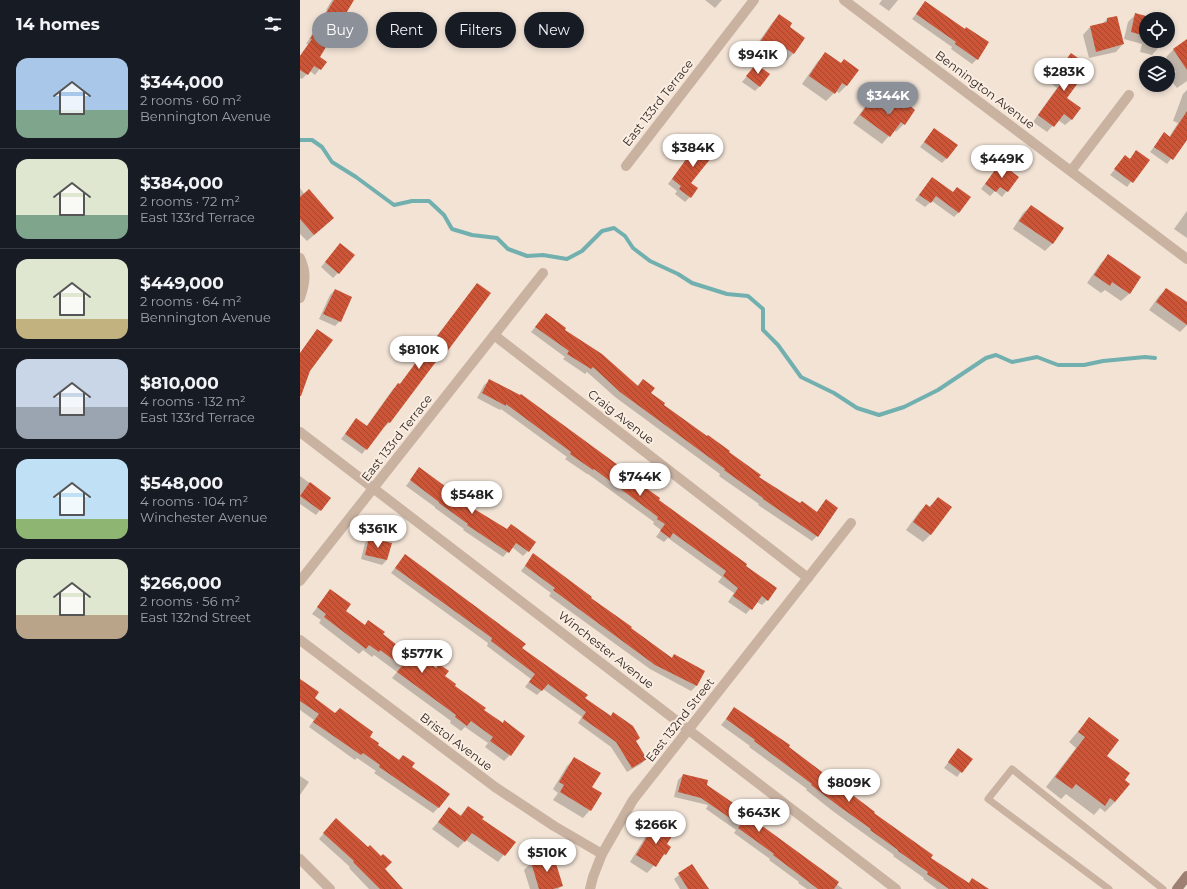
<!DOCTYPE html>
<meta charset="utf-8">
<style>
body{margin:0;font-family:Montserrat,sans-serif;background:#242831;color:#f1f3f6;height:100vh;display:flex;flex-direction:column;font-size:15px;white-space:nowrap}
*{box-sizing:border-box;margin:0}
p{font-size:13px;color:#9ea1a6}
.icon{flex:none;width:22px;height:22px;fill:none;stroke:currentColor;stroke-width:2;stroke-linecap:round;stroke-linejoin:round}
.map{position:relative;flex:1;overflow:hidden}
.details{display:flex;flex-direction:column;background:#171b24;width:300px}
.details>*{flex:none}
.guide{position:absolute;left:12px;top:12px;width:380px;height:36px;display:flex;gap:8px}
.buttons{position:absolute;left:839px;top:12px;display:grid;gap:8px}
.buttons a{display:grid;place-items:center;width:36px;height:36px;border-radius:50%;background:#171b24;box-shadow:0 2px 6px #0003;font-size:20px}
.price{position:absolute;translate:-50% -34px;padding:0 9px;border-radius:14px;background:#fff;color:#222;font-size:13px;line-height:26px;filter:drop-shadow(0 1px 2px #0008)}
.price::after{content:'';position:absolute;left:50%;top:24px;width:12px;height:9px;margin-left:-6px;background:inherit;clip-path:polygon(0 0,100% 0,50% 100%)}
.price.on{background:#8c9099;color:#fff}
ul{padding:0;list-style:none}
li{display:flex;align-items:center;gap:12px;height:100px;padding:0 16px}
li+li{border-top:1px solid #363941}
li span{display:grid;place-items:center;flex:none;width:112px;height:80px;border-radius:12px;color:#555}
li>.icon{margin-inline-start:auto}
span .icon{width:48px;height:48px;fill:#fffc;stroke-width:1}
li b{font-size:17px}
h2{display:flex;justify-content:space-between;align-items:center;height:48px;padding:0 16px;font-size:17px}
.tag{padding:0 14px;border-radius:18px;background:#171b24;box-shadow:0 2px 6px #0003;font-size:14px;line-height:36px}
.tag.on{background:#8c9099;color:#fff}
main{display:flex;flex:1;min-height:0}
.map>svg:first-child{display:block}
.shadow{fill:#0003}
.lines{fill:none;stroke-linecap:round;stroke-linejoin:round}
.stream{stroke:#72b0b0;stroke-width:4}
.building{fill:url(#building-back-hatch)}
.lane{stroke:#cab2a1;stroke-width:7}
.street{stroke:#cab2a1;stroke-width:10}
.secondary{stroke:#9d8072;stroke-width:10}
.labels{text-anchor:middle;stroke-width:4;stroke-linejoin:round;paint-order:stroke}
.street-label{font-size:12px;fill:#342824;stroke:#faede1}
</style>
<main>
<section class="details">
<h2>14 homes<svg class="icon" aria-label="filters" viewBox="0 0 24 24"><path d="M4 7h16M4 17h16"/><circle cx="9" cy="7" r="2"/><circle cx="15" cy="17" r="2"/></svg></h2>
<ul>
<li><span style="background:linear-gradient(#a9c7e8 65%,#7fa58c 0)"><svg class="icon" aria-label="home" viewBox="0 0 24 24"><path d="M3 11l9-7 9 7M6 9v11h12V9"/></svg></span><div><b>$344,000</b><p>2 rooms · 60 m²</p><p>Bennington Avenue</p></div></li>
<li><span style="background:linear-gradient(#dfe7d0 70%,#7fa58c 0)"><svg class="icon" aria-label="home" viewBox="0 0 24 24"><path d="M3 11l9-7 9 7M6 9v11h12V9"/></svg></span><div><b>$384,000</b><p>2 rooms · 72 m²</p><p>East 133rd Terrace</p></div></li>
<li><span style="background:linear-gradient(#dfe7d0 75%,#c2b280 0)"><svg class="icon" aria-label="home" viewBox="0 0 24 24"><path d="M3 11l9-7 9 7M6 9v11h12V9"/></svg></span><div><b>$449,000</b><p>2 rooms · 64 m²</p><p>Bennington Avenue</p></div></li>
<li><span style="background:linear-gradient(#c9d6e8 60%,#9aa5b1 0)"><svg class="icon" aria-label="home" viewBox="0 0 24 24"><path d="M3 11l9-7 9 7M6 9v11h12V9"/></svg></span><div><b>$810,000</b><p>4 rooms · 132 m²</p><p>East 133rd Terrace</p></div></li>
<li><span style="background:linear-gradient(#bfe0f5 75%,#8fb573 0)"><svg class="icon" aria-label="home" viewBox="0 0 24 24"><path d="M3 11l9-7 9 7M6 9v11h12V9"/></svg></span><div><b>$548,000</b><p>4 rooms · 104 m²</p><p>Winchester Avenue</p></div></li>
<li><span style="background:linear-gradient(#dfe7d0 70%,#b9a48a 0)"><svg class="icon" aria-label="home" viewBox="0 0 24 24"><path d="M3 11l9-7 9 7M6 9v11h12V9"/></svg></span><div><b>$266,000</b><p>2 rooms · 56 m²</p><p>East 132nd Street</p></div></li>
</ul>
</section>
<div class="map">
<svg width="887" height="889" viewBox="0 0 887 889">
<defs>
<pattern id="building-back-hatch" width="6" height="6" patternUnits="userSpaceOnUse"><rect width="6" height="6" fill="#cd5537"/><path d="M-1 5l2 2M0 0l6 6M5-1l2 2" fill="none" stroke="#a7462e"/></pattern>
</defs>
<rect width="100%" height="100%" fill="#f2e3d5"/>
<!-- shadow -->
<g class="shadow">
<polygon points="32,0 52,0 18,57 25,62 15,75 10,71 2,79 0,78 0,56 8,44 6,44 27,10 26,10"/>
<polygon points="405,0 422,0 415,8"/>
<polygon points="582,0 598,0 589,11 579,4"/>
<polygon points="625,3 677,59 672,64 651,49 652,47 612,19"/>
<polygon points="858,13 868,16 867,19 846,19 846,41 861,41 859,47 852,55 840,52 842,44 824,39 828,22 836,14 852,19"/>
<polygon points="479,15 488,28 504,38 493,54 486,61 468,49 461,56 453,50 472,23"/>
<polygon points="807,19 823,44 816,52 789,58 783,35 790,27 802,24"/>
<polygon points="887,40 887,81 877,88 869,78 876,72 866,57 873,50"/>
<polygon points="526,54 540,64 558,70 546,86 539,93 536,91 526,101 502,84 518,61"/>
<polygon points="771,54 777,73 766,98 772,119 765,125 758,120 747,132 733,122 757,88 749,82"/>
<polygon points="456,65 460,86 455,91 442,82"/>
<polygon points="887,90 887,138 867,164 850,152 864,134 869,137 878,123 873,121 883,94"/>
<polygon points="571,101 589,114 601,101 614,110 604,124 596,132 594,130 582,144 553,123 564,108"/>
<polygon points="634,129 647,158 642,163 620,147"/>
<polygon points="395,148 390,184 390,197 385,202 375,194 377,191 368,184"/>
<polygon points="836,152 848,160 827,187 810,175 825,157 829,160"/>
<polygon points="700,164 718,177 702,197 695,191 690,196 681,189"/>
<polygon points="628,183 653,193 659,212 654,217 632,201 625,207 615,200"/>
<polygon points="0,188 26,225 7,241 0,234"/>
<polygon points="731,206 763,229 752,244 745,251 713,229 723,213"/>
<polygon points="887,211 887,238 874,229"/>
<polygon points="36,249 38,273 33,278 21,267"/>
<polygon points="808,256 840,277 829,294 821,301 805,290 801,293 787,283 801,263"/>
<polygon points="177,284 145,352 140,357 139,356 89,423 84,427 83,426 66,449 62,454 41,439 56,420 66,427 93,389 99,385"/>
<polygon points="867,289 887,304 887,325 880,332 849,310 859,296"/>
<polygon points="35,290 40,321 35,326 19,319 30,295"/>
<polygon points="246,314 263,330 337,386 343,380 350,393 362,405 427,452 458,477 500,504 516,513 526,500 517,536 512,541 458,505 459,504 419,476 420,474 315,397 287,372 285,374 263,359 265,357 231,332"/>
<polygon points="190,380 330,478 444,566 475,588 467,600 462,605 457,602 446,614 428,602 434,593 418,582 422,577 368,538 364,542 356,537 361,530 353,524 354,522 288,474 287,474 265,459 267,457 201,409 200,410 177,398 184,385"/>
<polygon points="119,468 170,507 228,551 223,556 212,547 203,557 163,530 164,529 135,508 135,507 106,486"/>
<polygon points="0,476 30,498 16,515 0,504"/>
<polygon points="638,498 650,507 630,535 623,542 606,530 619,512 626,505 629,507"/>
<polygon points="70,539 87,560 82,565 61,559 65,543"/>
<polygon points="234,554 289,598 371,658 374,656 403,671 396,686 391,691 350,669 249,596 251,593 221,571"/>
<polygon points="105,555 284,698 310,717 313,713 335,742 346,759 341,764 327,772 311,747 278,723 282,717 243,689 237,695 225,687 231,679 187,646 188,643 91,573"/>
<polygon points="30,591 44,612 64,626 69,621 82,635 102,649 144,676 154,686 183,710 202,724 224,736 210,755 204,761 185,747 188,743 165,727 161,731 150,723 151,721 92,678 97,672 74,655 72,657 63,650 59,654 19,623 21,620 12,614"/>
<polygon points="0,680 13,699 69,737 76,745 98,761 110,767 148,794 138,808 133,813 74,773 76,771 57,758 55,760 9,727 14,720 0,710"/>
<polygon points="435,708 487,747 630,858 668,884 672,879 687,889 637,889 623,879 624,878 593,856 594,855 566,835 534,812 506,790 507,789 449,747 450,746 421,725"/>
<polygon points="790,719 806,756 823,780 815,802 805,812 800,808 794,815 766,794 761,799 746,787 776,748 769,742 780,729"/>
<polygon points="658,749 671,759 657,777 644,768"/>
<polygon points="274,759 291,788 290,810 283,818 253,800 258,793 253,789 267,766"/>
<polygon points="383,775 405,785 543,889 507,889 498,883 499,882 469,860 470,859 434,833 436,830 406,809 408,805 374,797 378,780"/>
<polygon points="0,776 9,782 0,795"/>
<polygon points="168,807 181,819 214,842 198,862 166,840 158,848 132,829 150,808 160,816"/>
<polygon points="357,824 366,845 365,854 347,873 330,862 349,831"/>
<polygon points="31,825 68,848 102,889 69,889 49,868 50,867 19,839"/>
<polygon points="252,856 262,886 258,889 230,889 224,870 231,863"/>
<polygon points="392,865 408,889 380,889 374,879"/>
</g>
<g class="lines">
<!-- stream -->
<polyline class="stream" points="0,140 12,140 22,147 32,162 56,177 94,205 112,201 129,201 144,215 152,229 172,235 197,238 208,249 227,256 243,255 267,259 282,251 302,231 314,228 325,236 333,248 350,261 378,274 392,283 427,294 448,296 463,309 463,330 478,345 501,377 534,393 557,408 579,415 604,407 638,390 686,358 696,355 712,362 737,357 758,365 784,365 803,361 845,357 855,358"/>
</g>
<!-- building -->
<g class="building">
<polygon points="34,0 54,0 20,57 27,62 21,70 14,66 8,75 0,70 0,56 12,39 10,39"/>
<polygon points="625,1 665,29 666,27 689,42 678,60 655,44 656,42 616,14"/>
<polygon points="835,13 846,16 846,36 831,32"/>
<polygon points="479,14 492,23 490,27 505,38 494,54 475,41 470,49 460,42"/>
<polygon points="817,16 824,44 796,52 790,26 807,22 807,18"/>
<polygon points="887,39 887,70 873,49"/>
<polygon points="525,52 541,63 544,59 559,70 547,86 542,83 535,94 509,76"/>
<polygon points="771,53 785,63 779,72 783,76 767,98 781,108 772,120 764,114 754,127 738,115 762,82 754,76"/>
<polygon points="456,64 470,74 460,87 446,76"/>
<polygon points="601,99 615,110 605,125 601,122 590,137 560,115 571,100 590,114"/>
<polygon points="887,111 887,140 873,160 854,147 864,132 870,137"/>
<polygon points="634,128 658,145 647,159 624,142"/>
<polygon points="399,141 415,153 391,183 398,188 391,198 379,189 381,186 372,179"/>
<polygon points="836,150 850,160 833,183 814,169 825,155 830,159"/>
<polygon points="700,163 719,177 708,192 700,187 696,192 685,184"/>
<polygon points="632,177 653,192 657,187 671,197 659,213 636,196 631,203 619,195"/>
<polygon points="9,189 34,218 14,235 0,219 0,197"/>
<polygon points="731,205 764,228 753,244 719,221"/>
<polygon points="40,243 55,255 39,274 25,262"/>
<polygon points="808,254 841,277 830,294 812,282 810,286 794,275"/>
<polygon points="177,283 191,293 146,353 144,351 90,423 88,422 67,450 45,434 56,418 67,426 98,383 100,384 125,350 126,351"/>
<polygon points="866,288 887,302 887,325 856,302"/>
<polygon points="35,289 52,297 41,322 23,314"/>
<polygon points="246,313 266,328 265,330 302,354 338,386 343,379 355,388 351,393 365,403 364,405 407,436 408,435 430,451 429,452 461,475 459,477 500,503 502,501 517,512 526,499 538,508 518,537 463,499 463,498 424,470 425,469 320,392 293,367 291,369 267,354 269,351 235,327"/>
<polygon points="17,329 33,340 10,371 1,396 0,396 0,353"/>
<polygon points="189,379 220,395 221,394 333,476 332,478 360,498 359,500 447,564 446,566 477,588 468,601 462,596 452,610 433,596 438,588 423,576 426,571 373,533 370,538 360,531 365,524 357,519 358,517 294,469 293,470 270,454 271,452 206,404 206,406 182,393"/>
<polygon points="119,467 172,506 171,507 207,529 211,524 236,542 229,552 216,543 209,553 167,525 168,524 139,503 139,502 110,480"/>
<polygon points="10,482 31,498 21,511 0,496"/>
<polygon points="638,497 652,507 631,535 613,522 626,504 630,507"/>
<polygon points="69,538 92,543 87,560 65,555"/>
<polygon points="233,553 292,597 291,598 332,627 331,628 372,658 374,654 405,671 397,686 355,665 253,590 255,588 225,566"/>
<polygon points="105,554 226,644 222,648 288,695 285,698 311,716 313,712 333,726 340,738 336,741 347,759 332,768 316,742 282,718 286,712 248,684 242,691 229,682 235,674 191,641 192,638 95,568"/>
<polygon points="30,589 51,604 46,611 65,625 68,620 85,632 83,634 102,649 105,644 136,668 139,664 149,671 145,676 156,684 155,686 186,708 184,710 203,723 204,720 225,736 211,756 190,741 193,737 171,721 167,726 155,717 156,715 97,672 102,666 80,650 79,652 69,645 66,649 24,617 26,614 17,607"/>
<polygon points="0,679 19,692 15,698 35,713 40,708 73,732 70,737 79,743 78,745 99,760 103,755 115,763 112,767 150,794 139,808 79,767 80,765 63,753 61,755 13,722 19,714 0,701"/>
<polygon points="434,707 490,745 489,747 575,812 574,813 633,855 631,858 669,883 672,878 689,889 649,889 627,874 628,872 598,851 598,850 570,830 571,829 540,807 511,785 512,784 454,741 455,740 426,719"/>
<polygon points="789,717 819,740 807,756 830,773 825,780 830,784 815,802 810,798 805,806 776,784 772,789 755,777 785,737 778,732"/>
<polygon points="658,748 673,759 662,773 648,762"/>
<polygon points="274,757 301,773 292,787 302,793 291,811 260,792 264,785 259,782"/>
<polygon points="383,774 408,780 407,785 442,809 442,811 539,882 534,889 518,889 473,855 474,854 438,828 440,825 401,798 378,792"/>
<polygon points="168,806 184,817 182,819 216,842 205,856 172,833 165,842 138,822 149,807 161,816"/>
<polygon points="36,818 68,847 70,845 81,856 83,854 92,862 85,869 103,889 80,889 53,862 54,861 23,833"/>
<polygon points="356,822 374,833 367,844 371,847 366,855 364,854 356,867 336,855"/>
<polygon points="253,854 263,886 253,889 239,889 231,862"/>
<polygon points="392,864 409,889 388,889 378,873"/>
</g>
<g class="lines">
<!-- lane -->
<polyline class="lane" points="809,889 688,799 712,769 863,889"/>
<!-- street -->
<g class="street">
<polyline points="544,0 887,259"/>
<polyline points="326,166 454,0"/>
<polyline points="771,171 829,95"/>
<path d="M0,258C7,273 5,283 0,298"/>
<polyline points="194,335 508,578"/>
<polyline points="0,432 596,889"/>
<polyline points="0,581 243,273"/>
<polyline points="0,640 195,787 254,826 302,854"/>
<polyline points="0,859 30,889"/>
<polyline points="290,889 293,877 302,854 333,800 551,523"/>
</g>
<!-- secondary -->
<polyline class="secondary" points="877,889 887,876"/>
</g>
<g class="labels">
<!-- street labels -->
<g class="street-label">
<text transform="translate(685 90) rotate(37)" y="4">Bennington Avenue</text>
<text transform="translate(358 103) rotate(-52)" y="4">East 133rd Terrace</text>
<text transform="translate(321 417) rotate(38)" y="4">Craig Avenue</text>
<text transform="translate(97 438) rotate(-52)" y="4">East 133rd Terrace</text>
<text transform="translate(306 650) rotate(38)" y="4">Winchester Avenue</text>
<text transform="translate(380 720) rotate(-52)" y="4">East 132nd Street</text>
<text transform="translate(156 742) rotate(37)" y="4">Bristol Avenue</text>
</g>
</g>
</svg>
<div class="buttons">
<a><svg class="icon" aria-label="locate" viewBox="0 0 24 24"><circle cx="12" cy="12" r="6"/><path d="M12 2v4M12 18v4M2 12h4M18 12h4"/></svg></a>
<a><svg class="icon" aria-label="layers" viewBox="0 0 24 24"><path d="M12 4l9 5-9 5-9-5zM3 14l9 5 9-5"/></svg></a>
</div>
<b class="price" style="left:458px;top:75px">$941K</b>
<b class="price" style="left:764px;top:92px">$283K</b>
<b class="price on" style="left:588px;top:116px">$344K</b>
<b class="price" style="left:393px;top:168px">$384K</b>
<b class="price" style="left:702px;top:179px">$449K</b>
<b class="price" style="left:119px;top:370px">$810K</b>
<b class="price" style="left:340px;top:497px">$744K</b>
<b class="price" style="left:172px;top:515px">$548K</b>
<b class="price" style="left:78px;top:549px">$361K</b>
<b class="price" style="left:122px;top:674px">$577K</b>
<b class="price" style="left:549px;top:803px">$809K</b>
<b class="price" style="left:459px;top:833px">$643K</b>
<b class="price" style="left:356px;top:845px">$266K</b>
<b class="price" style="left:247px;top:873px">$510K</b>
<div class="guide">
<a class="tag on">Buy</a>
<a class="tag">Rent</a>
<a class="tag">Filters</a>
<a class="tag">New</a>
</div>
</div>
</main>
